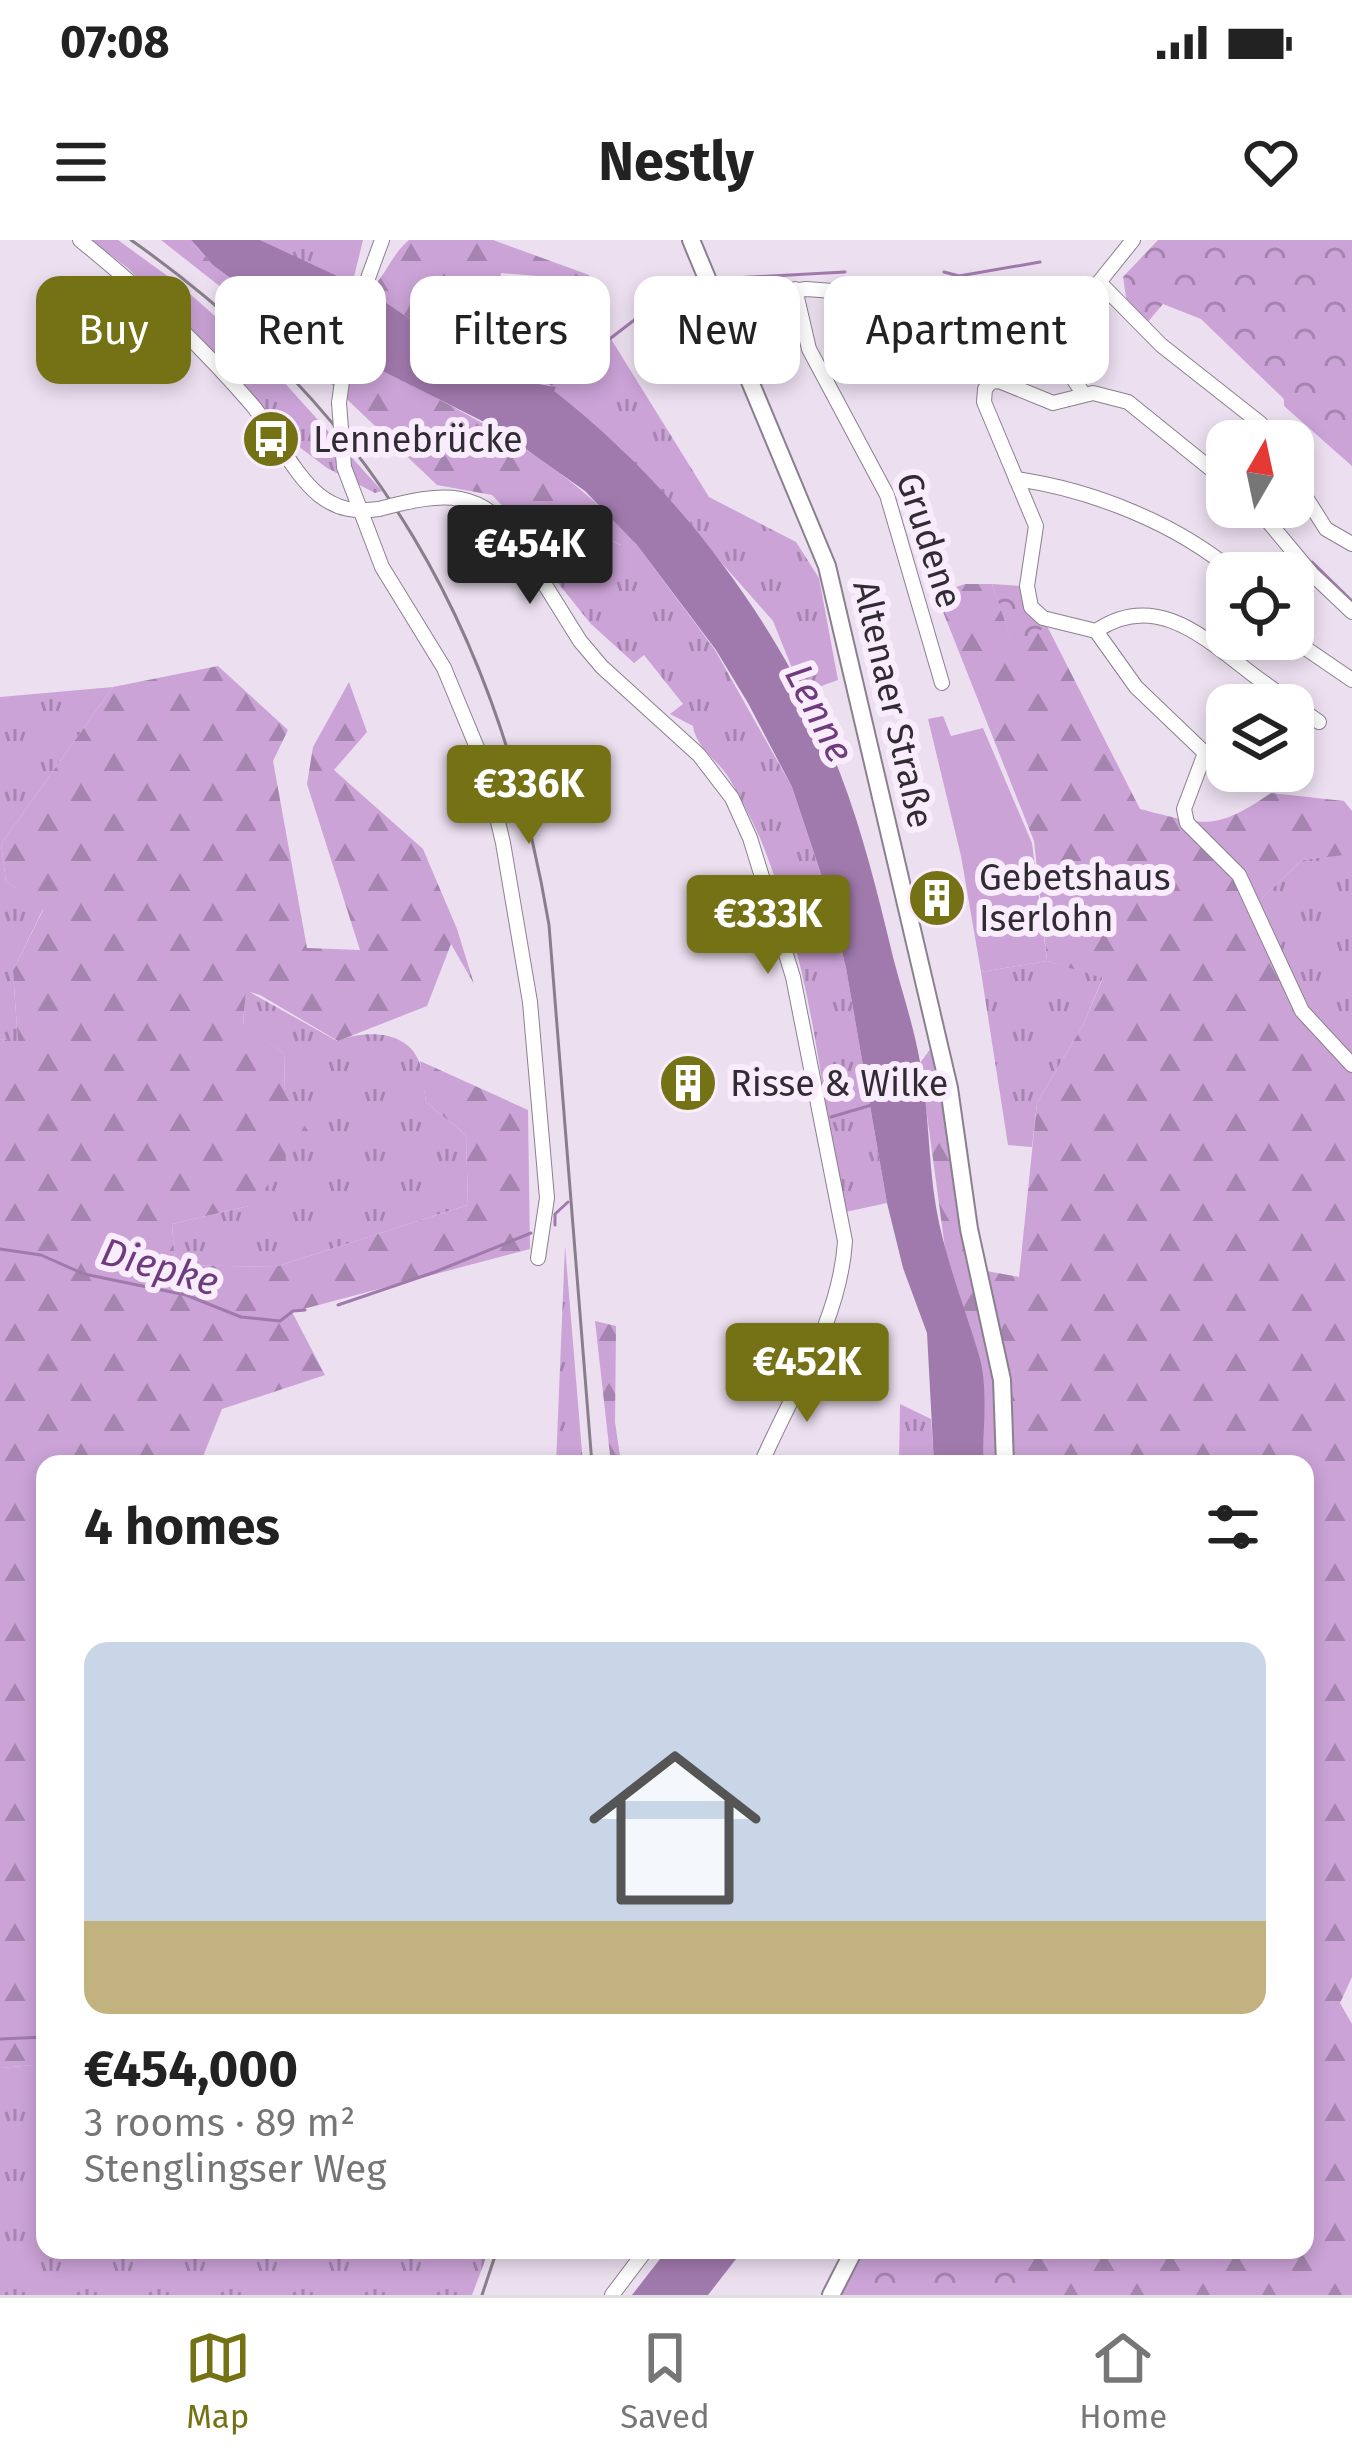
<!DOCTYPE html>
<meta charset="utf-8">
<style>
body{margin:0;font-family:"Fira Sans",sans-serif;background:#f2f2f2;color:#222;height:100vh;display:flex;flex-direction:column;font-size:45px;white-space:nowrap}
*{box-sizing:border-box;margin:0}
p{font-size:39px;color:#767676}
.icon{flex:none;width:66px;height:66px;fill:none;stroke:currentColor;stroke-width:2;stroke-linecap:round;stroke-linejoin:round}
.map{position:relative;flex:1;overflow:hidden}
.side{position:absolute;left:36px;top:1215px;width:1278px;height:804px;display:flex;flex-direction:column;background:#fff;border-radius:24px;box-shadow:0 6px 18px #0003}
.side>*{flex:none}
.top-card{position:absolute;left:36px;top:36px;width:1281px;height:108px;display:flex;gap:24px}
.needle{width:78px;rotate:9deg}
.fabs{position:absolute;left:1206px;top:180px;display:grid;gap:24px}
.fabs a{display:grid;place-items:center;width:108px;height:108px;border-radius:24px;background:#fff;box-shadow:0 6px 18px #0003;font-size:60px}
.price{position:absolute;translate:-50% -102px;padding:0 27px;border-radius:12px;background:#757216;color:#fff;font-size:39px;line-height:78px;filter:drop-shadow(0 3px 6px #0008)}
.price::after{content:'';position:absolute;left:50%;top:72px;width:36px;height:27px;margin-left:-18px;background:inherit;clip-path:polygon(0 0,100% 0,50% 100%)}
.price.current{background:#222;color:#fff}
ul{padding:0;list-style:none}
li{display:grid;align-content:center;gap:24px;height:636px;padding:0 48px}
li+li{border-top:3px solid #e0e0e0}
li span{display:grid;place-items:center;height:372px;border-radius:24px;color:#555}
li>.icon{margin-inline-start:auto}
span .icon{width:216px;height:216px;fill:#fffc;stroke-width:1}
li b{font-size:51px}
h2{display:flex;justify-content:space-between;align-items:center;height:144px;padding:0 48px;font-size:51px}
.chip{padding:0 42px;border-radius:24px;background:#fff;box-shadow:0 6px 18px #0003;font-size:42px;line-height:108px}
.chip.current{background:#757216;color:#fff}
.status{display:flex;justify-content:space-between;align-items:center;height:84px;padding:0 60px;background:#fff;direction:ltr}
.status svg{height:33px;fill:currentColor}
header{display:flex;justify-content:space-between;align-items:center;height:156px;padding:0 48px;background:#fff;font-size:54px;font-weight:700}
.tabs{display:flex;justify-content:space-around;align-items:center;height:168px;border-top:3px solid #e0e0e0;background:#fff;font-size:33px;color:#767676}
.tabs a{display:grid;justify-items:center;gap:6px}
.tabs .current{color:#757216}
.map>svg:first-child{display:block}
.grass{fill:url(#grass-tufts)}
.forest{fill:url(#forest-firs);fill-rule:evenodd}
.park{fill:url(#park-crowns)}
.garden{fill:#cba3d7}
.water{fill:#a17aad}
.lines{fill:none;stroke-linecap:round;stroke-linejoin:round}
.stream{stroke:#a17aad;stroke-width:3}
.minor-casing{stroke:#8b808f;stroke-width:16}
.major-casing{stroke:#8b808f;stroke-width:20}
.minor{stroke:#fff;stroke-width:14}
.major{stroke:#fff;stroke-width:16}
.rail{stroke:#887f8b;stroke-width:3}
.minor-bridge-casing{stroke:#8b808f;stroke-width:16;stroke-linecap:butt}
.minor-bridge{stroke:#fff;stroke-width:14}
.labels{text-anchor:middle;stroke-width:12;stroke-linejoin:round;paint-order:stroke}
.poi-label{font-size:36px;fill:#312c33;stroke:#f9ecfd;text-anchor:start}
.street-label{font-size:36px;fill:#312c33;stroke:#f9ecfd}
.water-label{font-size:39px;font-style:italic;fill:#6e3c7d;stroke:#f9ecfd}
</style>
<div class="status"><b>07:08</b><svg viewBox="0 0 49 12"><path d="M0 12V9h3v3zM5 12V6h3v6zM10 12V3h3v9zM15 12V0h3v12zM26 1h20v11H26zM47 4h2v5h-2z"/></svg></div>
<header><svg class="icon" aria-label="menu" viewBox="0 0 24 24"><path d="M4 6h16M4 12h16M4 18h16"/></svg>Nestly<svg class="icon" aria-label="heart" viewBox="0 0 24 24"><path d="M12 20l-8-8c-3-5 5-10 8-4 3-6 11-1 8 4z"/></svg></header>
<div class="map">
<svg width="1352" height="2055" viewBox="0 0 1352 2055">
<defs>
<pattern id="grass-tufts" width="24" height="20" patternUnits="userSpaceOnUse" patternTransform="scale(3)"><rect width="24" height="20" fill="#cba3d7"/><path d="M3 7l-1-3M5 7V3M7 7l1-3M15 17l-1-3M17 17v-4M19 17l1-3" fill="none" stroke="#a585af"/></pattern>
<pattern id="forest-firs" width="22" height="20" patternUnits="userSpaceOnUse" patternTransform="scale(3)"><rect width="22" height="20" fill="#cba3d7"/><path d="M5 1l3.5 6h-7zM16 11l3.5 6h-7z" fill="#a585af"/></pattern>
<pattern id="park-crowns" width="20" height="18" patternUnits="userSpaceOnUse" patternTransform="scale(3)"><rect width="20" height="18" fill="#cba3d7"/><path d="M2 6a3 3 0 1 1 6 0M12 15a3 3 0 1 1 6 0" fill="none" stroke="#a585af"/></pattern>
</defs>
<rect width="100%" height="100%" fill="#ecdff0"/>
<!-- grass -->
<g class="grass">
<polygon points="91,0 118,0 180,45 264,120 382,251 375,253 327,228 298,206 129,29"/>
<polygon points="260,0 363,0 352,45"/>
<polygon points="611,99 709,257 796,302 819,338 838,440 802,453 773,381 620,208 553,151 551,145"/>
<path d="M573,279L620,305H637L715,410L792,547L829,658L846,728L887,963L836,974C827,854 809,727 766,613C757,588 742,561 729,538C718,520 696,508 693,486L670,474L683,464L644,415L634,423L590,383L551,334L554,292Z"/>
<polygon points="113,447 1,604 6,641 43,669 13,731 18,803 0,799 0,457"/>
<polygon points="1349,613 1352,614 1352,819 1300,768 1259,661 1302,620"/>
<polygon points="1047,721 1103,737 1083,785 1037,863 1032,907 1008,905 981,732"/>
<path d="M246,750L337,801C365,790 408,789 420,824C424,835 424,850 426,862L466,895L468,965L275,1027L175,1025L172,984L249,966L285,854L284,813L243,786Z"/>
<polygon points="565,1006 583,1224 556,1224"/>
<polygon points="900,1164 931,1179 934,1224 899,1224"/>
<polygon points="45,1824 45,2010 489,2010 472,2055 0,2055 0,1828"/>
</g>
<!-- forest -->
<g class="forest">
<path d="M161,0H191C217,34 256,57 292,79C412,153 543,195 637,305H621L573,280L554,292L551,334L516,280L492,255L437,245L269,85Z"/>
<path d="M409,0H493L589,35L611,99L551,145L533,143L484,111L416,83L369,51C386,36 391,15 409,0ZM501,33L583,40L580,75L498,67Z"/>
<path d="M965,344H992L1014,406L1047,386L1140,569C1204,585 1214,592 1271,553L1344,561L1352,571V614L1302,620L1259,661L1291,754L1352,819V1737L1340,1763L1352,1784V2055H854L878,2010H1305V1224H984V1153L979,1116L947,1023L920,823L934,804L970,1028L1019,1037L1037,863L1083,785L1103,738L1047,721L1034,601L936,354Z"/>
<polygon points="218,426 288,490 273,521 307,708 360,710 307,544 313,507 349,442 367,492 334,530 423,609 457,689 474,744 451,704 427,766 338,801 260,755 246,751 243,785 284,813 285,854 308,891 300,903 285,894 286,925 249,966 172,984 175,1025 275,1027 468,965 466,895 426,862 420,821 528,870 530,1009 292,1072 325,1135 222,1169 200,1224 45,1224 45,1824 0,1828 0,799 18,802 13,731 43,670 6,641 1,604 113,447"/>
<polygon points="595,1081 616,1086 615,1182 621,1223 641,1224 611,1224"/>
</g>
<!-- park -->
<g class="park">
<polygon points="1158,0 1352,0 1352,226 1284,166 1284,159 1201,79 1163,64 1146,84 1127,64 1123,37"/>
<polygon points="992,344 1021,346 1025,367 1047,386 1014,407"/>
<polygon points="863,2010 1030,2010 1014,2055 841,2055"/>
</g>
<!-- garden -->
<polygon class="garden" points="943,476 951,496 983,488 1032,603 1047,721 981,732 961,616 928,479"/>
<!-- water -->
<g class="water">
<path d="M191,0H260L369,51L416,83L484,111L492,107L493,116L533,143L556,147L554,151C678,247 782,387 840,533C863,593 878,655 893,717C902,752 914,787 920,822C929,870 928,919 936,967C945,1019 964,1065 979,1115C989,1150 982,1188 984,1224H934L927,1093L903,1028L887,963L846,728L829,658L792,547L748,463L716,410L637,305L585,251L496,188L359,119L250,53L213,25Z"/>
<polygon points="667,2010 743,2010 708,2055 632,2055"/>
</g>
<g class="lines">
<!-- stream -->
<g class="stream">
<polyline points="944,32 959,36 1040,22"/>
<polyline points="715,39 845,32"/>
<polyline points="551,144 676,48 700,41"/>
<polyline points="1312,322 1352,361"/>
<polyline points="831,877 875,864"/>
<polyline points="555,985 555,974 568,962"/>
<polyline points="0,1009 41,1015 84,1034 186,1055 241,1077 280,1081 293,1071 305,1070"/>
<polyline points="338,1065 435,1032 531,993"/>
<polyline points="0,1799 45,1797"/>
</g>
<defs>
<g id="minor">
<path d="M80,0C143,51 200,104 253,166C274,192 294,235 319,255C338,270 355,272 379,269"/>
<polyline points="1101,44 1161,105 1260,183 1275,201"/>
<polyline points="795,49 809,109 887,255 942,443"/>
<polyline points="716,62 806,49 888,55 986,54 1034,69 1071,62 1092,51 1133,0"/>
<polyline points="1034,69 1038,88 1083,153"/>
<polyline points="339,163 349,90 382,0"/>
<polyline points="344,227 382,327 444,428 485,527 503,603 530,762 547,958 538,1018"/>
<polyline points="1293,237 1326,289 1352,304"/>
<path d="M1016,239C1092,250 1176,283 1235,333"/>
<polyline points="1227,242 1128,162 1093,153 1053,163 999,141 991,142 985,149 984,162 1036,286 1027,346 1031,367 1043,378 1096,391 1136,447 1205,513 1184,569 1187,583 1239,635 1302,771 1352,825"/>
<polyline points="1256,267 1312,334 1352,372"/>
<path d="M522,308L580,401L602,427L699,515L732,558L750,598L793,737L845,1001C840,1081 792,1152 761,1224"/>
<path d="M1096,391C1157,349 1208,401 1256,437C1277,452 1298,467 1319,482"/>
<polyline points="1292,399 1352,440"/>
<polyline points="612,2055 646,2010"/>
</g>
<g id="major">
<polyline points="691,0 827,326 949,848 969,989 1002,1140 1005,1224"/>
<polyline points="831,2055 854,2010"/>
</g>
</defs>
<!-- minor casing -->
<use href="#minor" class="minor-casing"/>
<!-- major casing -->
<use href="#major" class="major-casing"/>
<!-- minor -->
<use href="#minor" class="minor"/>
<!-- major -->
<use href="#major" class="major"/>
<!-- rail -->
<g class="rail">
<path d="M131,0C377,173 500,393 549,685L592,1224"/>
<polyline points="482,2055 497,2010"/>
</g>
<defs>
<g id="minor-bridge">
<polyline points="339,163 344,227"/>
<path d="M379,269C443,252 483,246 522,308"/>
</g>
</defs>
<!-- minor-bridge casing -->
<use href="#minor-bridge" class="minor-bridge-casing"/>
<!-- minor-bridge -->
<use href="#minor-bridge" class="minor-bridge"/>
</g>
<!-- icons -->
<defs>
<symbol id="bus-disc" viewBox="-11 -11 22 22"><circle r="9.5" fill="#757216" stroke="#f9ecfd"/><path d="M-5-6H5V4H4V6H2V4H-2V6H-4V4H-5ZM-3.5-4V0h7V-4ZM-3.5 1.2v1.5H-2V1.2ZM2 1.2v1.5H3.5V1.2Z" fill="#fff"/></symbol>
<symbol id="building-disc" viewBox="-11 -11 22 22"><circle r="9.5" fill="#757216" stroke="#f9ecfd"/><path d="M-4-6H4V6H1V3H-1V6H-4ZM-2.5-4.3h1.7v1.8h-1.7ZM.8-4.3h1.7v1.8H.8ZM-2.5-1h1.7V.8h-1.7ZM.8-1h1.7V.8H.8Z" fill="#fff"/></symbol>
</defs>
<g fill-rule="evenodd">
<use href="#bus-disc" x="238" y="166" width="66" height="66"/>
<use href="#building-disc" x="904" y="625" width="66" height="66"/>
<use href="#building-disc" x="655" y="810" width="66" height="66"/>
</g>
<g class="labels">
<!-- poi labels -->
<g class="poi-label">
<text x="313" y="212">Lennebrücke</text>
<text x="979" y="650">Gebetshaus<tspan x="979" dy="41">Iserlohn</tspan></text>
<text x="730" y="856">Risse &amp; Wilke</text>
</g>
<!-- street labels -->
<g class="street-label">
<text transform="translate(930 300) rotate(72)" y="13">Grudene</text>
<text transform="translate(894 464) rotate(77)" y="13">Altenaer Straße</text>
</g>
<!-- water labels -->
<g class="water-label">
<text transform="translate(820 473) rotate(63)" y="14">Lenne</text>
<text transform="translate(160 1026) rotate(16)" y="14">Diepke</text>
</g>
</g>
</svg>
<div class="fabs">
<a><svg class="needle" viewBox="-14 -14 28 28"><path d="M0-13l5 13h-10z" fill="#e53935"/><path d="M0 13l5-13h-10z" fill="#767676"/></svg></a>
<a><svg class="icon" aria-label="locate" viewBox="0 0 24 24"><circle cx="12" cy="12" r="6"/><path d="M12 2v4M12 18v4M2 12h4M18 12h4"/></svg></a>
<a><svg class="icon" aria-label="layers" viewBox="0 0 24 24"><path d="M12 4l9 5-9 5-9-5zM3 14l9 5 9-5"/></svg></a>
</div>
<b class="price current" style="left:530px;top:367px">€454K</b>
<b class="price" style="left:529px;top:607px">€336K</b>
<b class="price" style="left:768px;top:737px">€333K</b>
<b class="price" style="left:807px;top:1185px">€452K</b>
<div class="top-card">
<a class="chip current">Buy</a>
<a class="chip">Rent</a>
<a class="chip">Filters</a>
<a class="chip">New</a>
<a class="chip">Apartment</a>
</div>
<section class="side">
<h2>4 homes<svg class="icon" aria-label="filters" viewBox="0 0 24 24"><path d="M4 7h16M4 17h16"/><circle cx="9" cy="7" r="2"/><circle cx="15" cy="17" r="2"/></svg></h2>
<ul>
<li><span style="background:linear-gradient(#c9d6e8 75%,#c2b280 0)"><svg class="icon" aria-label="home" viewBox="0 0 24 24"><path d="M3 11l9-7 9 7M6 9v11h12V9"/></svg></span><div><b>€454,000</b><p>3 rooms · 89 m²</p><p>Stenglingser Weg</p></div></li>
</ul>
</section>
</div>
<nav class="tabs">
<a class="current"><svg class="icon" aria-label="map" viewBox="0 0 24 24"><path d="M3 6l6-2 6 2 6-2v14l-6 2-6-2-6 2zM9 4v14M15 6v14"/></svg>Map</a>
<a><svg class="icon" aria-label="saved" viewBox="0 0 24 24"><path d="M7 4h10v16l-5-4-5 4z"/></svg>Saved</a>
<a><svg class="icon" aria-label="home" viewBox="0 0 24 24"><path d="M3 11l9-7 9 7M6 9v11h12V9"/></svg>Home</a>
</nav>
